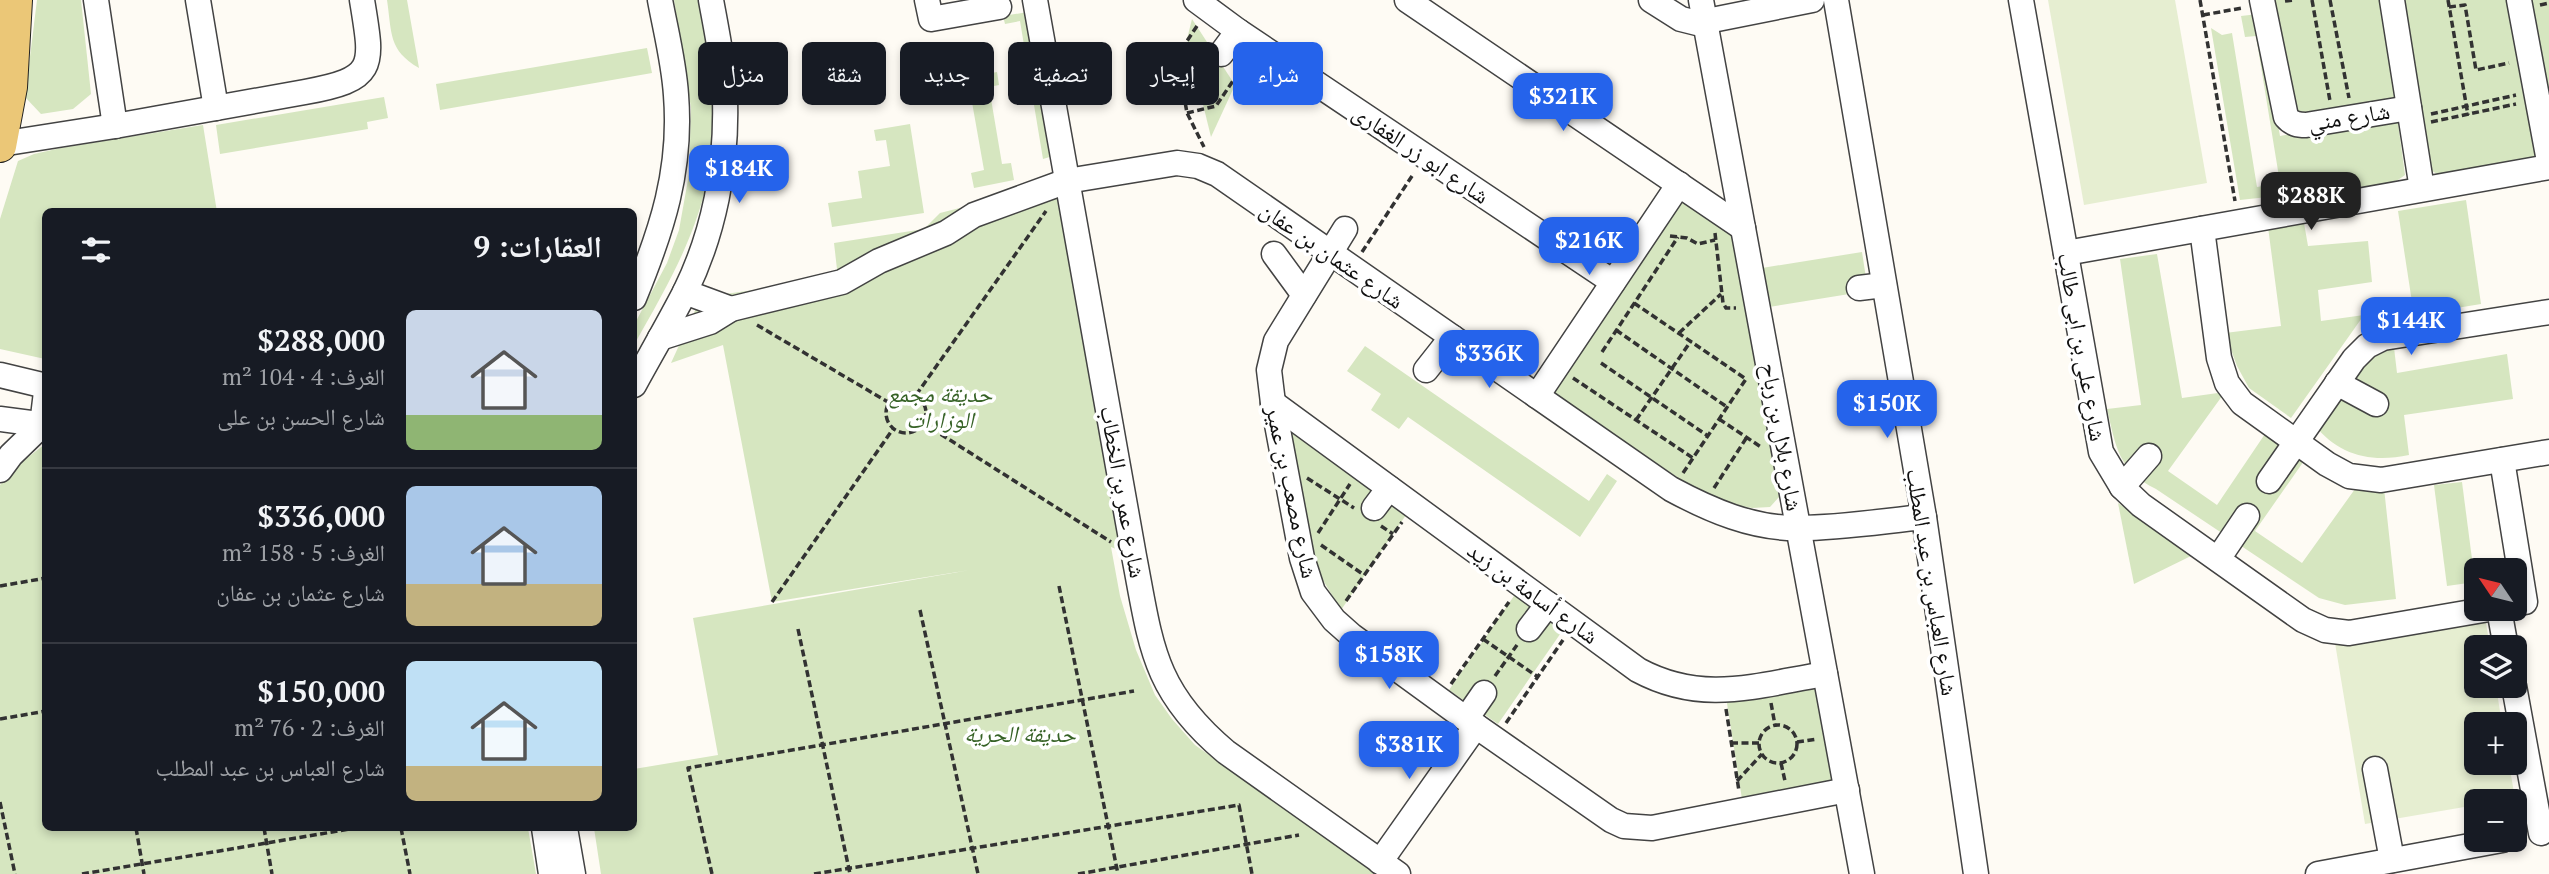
<!DOCTYPE html>
<html lang="ar">
<meta charset="utf-8">
<style>
body{margin:0;font-family:"PT Serif","Noto Naskh Arabic",serif;background:#242831;color:#f1f3f6;direction:rtl;height:100vh;display:flex;flex-direction:column;font-size:26px;white-space:nowrap}
*{box-sizing:border-box;margin:0}
p{font-size:23px;color:#9ea1a6}
.icon{flex:none;width:38px;height:38px;fill:none;stroke:currentColor;stroke-width:2;stroke-linecap:round;stroke-linejoin:round}
.map{position:relative;flex:1;overflow:hidden;direction:ltr}
.sheet{position:absolute;left:42px;top:208px;width:595px;height:623px;display:flex;flex-direction:column;background:#171b24;border-radius:10px;box-shadow:0 4px 10px #0003;direction:rtl}
.sheet>*{flex:none}
.top-card{position:absolute;left:658px;top:42px;width:665px;height:63px;direction:rtl;display:flex;gap:14px}
.needle{width:46px;rotate:305deg}
.buttons{position:absolute;left:2464px;top:558px;display:grid;gap:14px}
.buttons a{display:grid;place-items:center;width:63px;height:63px;border-radius:10px;background:#171b24;box-shadow:0 4px 10px #0003;font-size:35px}
.price{position:absolute;translate:-50% -60px;padding:0 16px;border-radius:14px;background:#2563eb;color:#fff;font-size:23px;line-height:46px;filter:drop-shadow(0 2px 4px #0008)}
.price::after{content:'';position:absolute;left:50%;top:42px;width:21px;height:16px;margin-left:-10px;background:inherit;clip-path:polygon(0 0,100% 0,50% 100%)}
.price.active{background:#222;color:#fff}
ul{padding:0;list-style:none}
li{display:flex;align-items:center;gap:21px;height:175px;padding:0 35px}
li+li{border-top:2px solid #363941}
li span{display:grid;place-items:center;flex:none;width:196px;height:140px;border-radius:10px;color:#555}
li>.icon{margin-inline-start:auto}
span .icon{width:84px;height:84px;fill:#fffc;stroke-width:1}
li b{font-size:30px}
h2{display:flex;justify-content:space-between;align-items:center;height:84px;padding:0 35px;font-size:30px}
.chip{padding:0 24px;border-radius:10px;background:#171b24;box-shadow:0 4px 10px #0003;font-size:24px;line-height:63px}
.chip.active{background:#2563eb;color:#fff}
.map>svg:first-child{display:block}
.green{fill:#d6e6c0}
.pitch{fill:#e6eed1}
.lines{fill:none;stroke-linecap:round;stroke-linejoin:round}
.minor-casing{stroke:#434343;stroke-width:27}
.major-casing{stroke:#212121;stroke-width:34}
.path{stroke:#323232;stroke-width:3.5;stroke-dasharray:7 3.5;stroke-linecap:butt}
.minor{stroke:#fff;stroke-width:24}
.major{stroke:#ebc777;stroke-width:32}
.labels{text-anchor:middle;stroke-width:7;stroke-linejoin:round;paint-order:stroke}
.street-label{font-size:23px;fill:#101010;stroke:#fff}
.park-label{font-size:23px;font-style:italic;fill:#366226;stroke:#fff}
</style>
<div class="map">
<svg width="2549" height="874" viewBox="0 0 2549 874">
<rect width="100%" height="100%" fill="#fefbf4"/>
<!-- green -->
<g class="green">
<polygon points="37,0 81,0 91,94 73,109 41,114 25,97"/>
<path d="M387,0H407L419,68C388,50 392,33 387,0Z"/>
<path d="M674,0H699C704,35 711,71 713,106C718,200 678,267 634,345V325L667,263L679,230L689,174L691,108Z"/>
<polygon points="2267,0 2384,0 2401,96 2287,117"/>
<polygon points="2399,0 2514,0 2539,156 2437,174 2429,169"/>
<polygon points="2530,0 2549,0 2549,114"/>
<polygon points="1028,12 1053,156 1043,159 1020,21 1005,24 1003,16"/>
<polygon points="2258,14 2280,136 2381,118 2392,119 2398,123 2405,175 2398,180 2385,184 2240,200 2211,28 2222,35 2232,33 2257,187 2280,183 2256,36 2245,37 2241,16"/>
<polygon points="1192,19 1235,85 1211,137 1187,39"/>
<polygon points="647,48 652,73 440,110 436,84"/>
<polygon points="997,72 999,85 989,87 1002,164 1011,163 1014,180 974,188 971,173 984,170 970,91 955,93 953,80"/>
<polygon points="384,97 388,118 367,122 368,129 220,154 216,125"/>
<polygon points="910,124 924,213 832,227 828,203 862,198 858,171 890,166 886,140 876,141 874,130"/>
<polygon points="203,125 217,212 46,212 45,359 0,349 0,219 18,161 34,154 61,148"/>
<polygon points="1067,181 1134,556 1111,547 1120,596 1136,650 1155,695 1172,719 1195,745 1377,874 601,874 594,828 634,828 634,769 718,755 693,618 970,570 772,602 723,345 671,363 702,295 711,296 838,278 834,243 924,229 940,213"/>
<polygon points="1681,199 1723,220 1736,241 1779,497 1770,507 1752,508 1731,504 1701,493 1546,389"/>
<polygon points="2466,200 2481,304 2414,315 2398,211"/>
<polygon points="2304,223 2308,246 2368,241 2372,282 2318,290 2321,321 2364,315 2291,418 2249,388 2237,366 2225,333 2281,326 2268,227"/>
<polygon points="1862,252 1868,291 1769,307 1762,268"/>
<path d="M2157,254L2182,398L2225,392L2168,471L2217,505L2267,431L2306,458L2255,531L2302,563L2360,482L2384,488L2396,599L2345,605L2319,598L2156,489C2118,470 2116,447 2107,409L2141,405L2120,259Z"/>
<path d="M2393,339L2397,373L2507,354L2513,399L2404,415L2409,455C2372,463 2338,456 2314,424L2371,345Z"/>
<polygon points="1365,346 1589,501 1607,474 1617,481 1580,537 1408,417 1399,429 1371,410 1381,394 1347,371"/>
<polygon points="1291,431 1406,515 1341,610 1315,567"/>
<polygon points="45,444 46,828 528,828 536,874 0,874 0,485 22,462"/>
<polygon points="2462,482 2475,582 2447,586 2434,485"/>
<polygon points="2118,503 2193,555 2134,584"/>
<polygon points="1516,593 1565,627 1498,724 1449,690"/>
<polygon points="1809,684 1817,689 1832,779 1828,784 1742,799 1726,697"/>
</g>
<!-- pitch -->
<g class="pitch">
<polygon points="2048,0 2175,0 2207,183 2084,205"/>
<polygon points="2485,617 2490,647 2476,648 2476,686 2496,686 2502,724 2476,724 2476,763 2509,763 2515,799 2476,802 2476,805 2365,824 2335,643"/>
</g>
<g class="lines">
<defs>
<g id="minor">
<polyline points="96,0 115,126"/>
<polyline points="198,0 216,108"/>
<polyline points="927,0 931,19 999,7"/>
<path d="M1035,0L1134,556C1151,644 1152,690 1226,752L1398,874"/>
<polyline points="1196,0 1238,31 1613,282"/>
<polyline points="1407,0 1743,228"/>
<polyline points="1651,0 1681,19 1697,23 1812,0"/>
<polyline points="1701,0 1862,874"/>
<polyline points="1836,0 1924,517 1976,874"/>
<polyline points="2021,0 2101,452 2122,487 2141,505 2303,620 2325,630 2349,633 2489,609"/>
<path d="M2262,0L2286,117C2292,124 2298,125 2306,125L2409,108"/>
<polyline points="2392,0 2422,189"/>
<polyline points="2519,0 2549,161"/>
<polyline points="1221,54 1238,31"/>
<path d="M1,144L115,126L305,92C377,79 373,67 362,0"/>
<polyline points="1345,229 1276,341 1269,370 1273,403 1302,558 1313,592 1334,620 1352,636 1466,719 1611,820 1624,826 1652,828 1847,790"/>
<polyline points="2202,229 2219,358 2227,383 2242,403 2327,464 2349,476 2381,480 2549,452"/>
<polyline points="2066,253 2549,167"/>
<polyline points="1274,254 1304,295"/>
<polyline points="1859,288 1884,285"/>
<polyline points="685,292 731,309"/>
<path d="M634,298C662,230 682,170 676,95C674,63 666,32 660,0"/>
<path d="M660,338L710,322L731,309L842,282L879,261L946,233L974,215L1067,181L1177,163L1198,166L1217,174L1671,489C1710,510 1753,529 1799,528C1840,528 1883,521 1924,517"/>
<polyline points="1426,370 1452,337"/>
<polyline points="0,375 46,386"/>
<polyline points="2337,383 2376,404"/>
<path d="M634,385C651,354 669,323 685,292C714,233 727,166 725,100C724,66 717,33 711,0"/>
<polyline points="1537,396 1679,184"/>
<path d="M1273,403L1638,670C1703,705 1757,685 1825,674"/>
<polyline points="0,419 46,425"/>
<polyline points="2502,460 2525,602"/>
<polyline points="0,470 11,455 42,425 46,392"/>
<polyline points="2269,481 2354,359 2367,346 2383,338 2549,312"/>
<polyline points="2122,487 2149,456"/>
<polyline points="1374,508 1389,488"/>
<polyline points="2218,559 2247,516"/>
<polyline points="2499,609 2506,648"/>
<polyline points="1529,629 1548,604"/>
<polyline points="2514,686 2541,833"/>
<polyline points="1466,719 1484,693"/>
<polyline points="2375,769 2392,860"/>
<polyline points="544,828 551,874"/>
<polyline points="565,828 573,874"/>
<polyline points="1380,862 1476,726"/>
<polyline points="2318,874 2502,840"/>
</g>
<polyline id="major" points="0,146 11,87 16,0"/>
</defs>
<!-- minor casing -->
<use href="#minor" class="minor-casing"/>
<!-- major casing -->
<use href="#major" class="major-casing"/>
<!-- path -->
<g class="path">
<polyline points="2200,0 2235,201"/>
<polyline points="2312,0 2330,101"/>
<polyline points="2330,0 2349,98"/>
<polyline points="2448,0 2468,115"/>
<polyline points="2285,1 2294,0"/>
<polyline points="2540,5 2549,3"/>
<polyline points="2449,7 2465,5 2476,70 2509,63"/>
<polyline points="2203,15 2242,8"/>
<polyline points="1197,26 1177,56 1187,113 1204,147"/>
<polyline points="1187,113 1216,106 1247,60"/>
<polyline points="2431,114 2516,95"/>
<polyline points="2431,122 2516,104"/>
<polyline points="1715,233 1723,303 1726,308 1736,308"/>
<polyline points="1670,236 1687,238 1698,244 1715,240"/>
<polyline points="1362,252 1414,173"/>
<polyline points="1634,303 1746,379 1683,473"/>
<polyline points="757,325 888,402"/>
<polyline points="1616,330 1727,407"/>
<polyline points="1679,333 1721,294"/>
<polyline points="1602,352 1678,237"/>
<polyline points="1601,363 1708,436"/>
<polyline points="1573,378 1693,458"/>
<circle cx="906" cy="413" r="20"/>
<polyline points="916,395 1046,211"/>
<polyline points="1719,419 1761,447"/>
<polyline points="1636,420 1691,341"/>
<polyline points="923,423 1111,542"/>
<polyline points="1307,478 1354,508"/>
<polyline points="1714,488 1747,437"/>
<polyline points="1381,526 1393,534"/>
<polyline points="1318,533 1350,484"/>
<polyline points="1321,545 1364,575"/>
<polyline points="0,586 46,578"/>
<polyline points="1059,586 1118,874"/>
<polyline points="1346,601 1402,522"/>
<polyline points="772,602 893,429"/>
<polyline points="920,610 978,874"/>
<polyline points="798,629 850,874"/>
<polyline points="1483,639 1538,677"/>
<polyline points="1495,676 1517,645"/>
<polyline points="1451,684 1509,602"/>
<polyline points="1771,703 1775,725"/>
<polyline points="1726,709 1739,791"/>
<polyline points="0,719 46,711"/>
<polyline points="1506,723 1563,640"/>
<circle cx="1778" cy="744" r="19"/>
<polyline points="1797,742 1817,739"/>
<polyline points="1731,743 1759,743"/>
<polyline points="1781,763 1785,781"/>
<polyline points="1737,781 1762,754"/>
<polyline points="0,802 15,874"/>
<polyline points="136,828 144,874"/>
<polyline points="264,828 272,874"/>
<polyline points="401,828 410,874"/>
<polyline points="82,874 356,828"/>
<polyline points="712,874 688,768 1134,691"/>
<polyline points="814,874 1239,805 1252,874"/>
<polyline points="1078,874 1299,835"/>
</g>
<!-- minor -->
<use href="#minor" class="minor"/>
<!-- major -->
<use href="#major" class="major"/>
</g>
<g class="labels">
<!-- street labels -->
<g class="street-label">
<text transform="translate(2349 117) rotate(-9)" y="8">شارع مني</text>
<text transform="translate(1421 154) rotate(34)" y="8">شارع ابو زر الغفارى</text>
<text transform="translate(1332 255) rotate(35)" y="8">شارع عثمان بن عفان</text>
<text transform="translate(2082 347) rotate(80)" y="8">شارع على بن ابى طالب</text>
<text transform="translate(1782 437) rotate(80)" y="8">شارع بلال بن رباح</text>
<text transform="translate(1123 492) rotate(80)" y="8">شارع عمر بن الخطاب</text>
<text transform="translate(1292 492) rotate(78)" y="8">شارع مصعب بن عمير</text>
<text transform="translate(1932 582) rotate(81)" y="8">شارع العباس بن عبد المطلب</text>
<text transform="translate(1533 593) rotate(36)" y="8">شارع أسامة بن زيد</text>
</g>
<!-- park labels -->
<g class="park-label">
<text x="940" y="402">حديقة مجمع<tspan x="940" dy="26">الوزارات</tspan></text>
<text x="1020" y="742">حديقة الحرية</text>
</g>
</g>
</svg>
<div class="buttons">
<a><svg class="needle" viewBox="-14 -14 28 28"><path d="M0-13l5 13h-10z" fill="#e53935"/><path d="M0 13l5-13h-10z" fill="#9ea1a6"/></svg></a>
<a><svg class="icon" aria-label="layers" viewBox="0 0 24 24"><path d="M12 4l9 5-9 5-9-5zM3 14l9 5 9-5"/></svg></a>
<a>+</a>
<a>−</a>
</div>
<b class="price" style="left:1563px;top:133px">$321K</b>
<b class="price" style="left:739px;top:205px">$184K</b>
<b class="price active" style="left:2311px;top:232px">$288K</b>
<b class="price" style="left:1589px;top:277px">$216K</b>
<b class="price" style="left:2411px;top:357px">$144K</b>
<b class="price" style="left:1489px;top:390px">$336K</b>
<b class="price" style="left:1887px;top:440px">$150K</b>
<b class="price" style="left:1389px;top:691px">$158K</b>
<b class="price" style="left:1409px;top:781px">$381K</b>
<div class="top-card">
<a class="chip active">شراء</a>
<a class="chip">إيجار</a>
<a class="chip">تصفية</a>
<a class="chip">جديد</a>
<a class="chip">شقة</a>
<a class="chip">منزل</a>
</div>
<section class="sheet">
<h2>العقارات: 9<svg class="icon" aria-label="filters" viewBox="0 0 24 24"><path d="M4 7h16M4 17h16"/><circle cx="9" cy="7" r="2"/><circle cx="15" cy="17" r="2"/></svg></h2>
<ul>
<li><span style="background:linear-gradient(#c9d6e8 75%,#8fb573 0)"><svg class="icon" aria-label="home" viewBox="0 0 24 24"><path d="M3 11l9-7 9 7M6 9v11h12V9"/></svg></span><div><b>$288,000</b><p>الغرف: 4 · 104 m²</p><p>شارع الحسن بن على</p></div></li>
<li><span style="background:linear-gradient(#a9c7e8 70%,#c2b280 0)"><svg class="icon" aria-label="home" viewBox="0 0 24 24"><path d="M3 11l9-7 9 7M6 9v11h12V9"/></svg></span><div><b>$336,000</b><p>الغرف: 5 · 158 m²</p><p>شارع عثمان بن عفان</p></div></li>
<li><span style="background:linear-gradient(#bfe0f5 75%,#c2b280 0)"><svg class="icon" aria-label="home" viewBox="0 0 24 24"><path d="M3 11l9-7 9 7M6 9v11h12V9"/></svg></span><div><b>$150,000</b><p>الغرف: 2 · 76 m²</p><p>شارع العباس بن عبد المطلب</p></div></li>
</ul>
</section>
</div>
